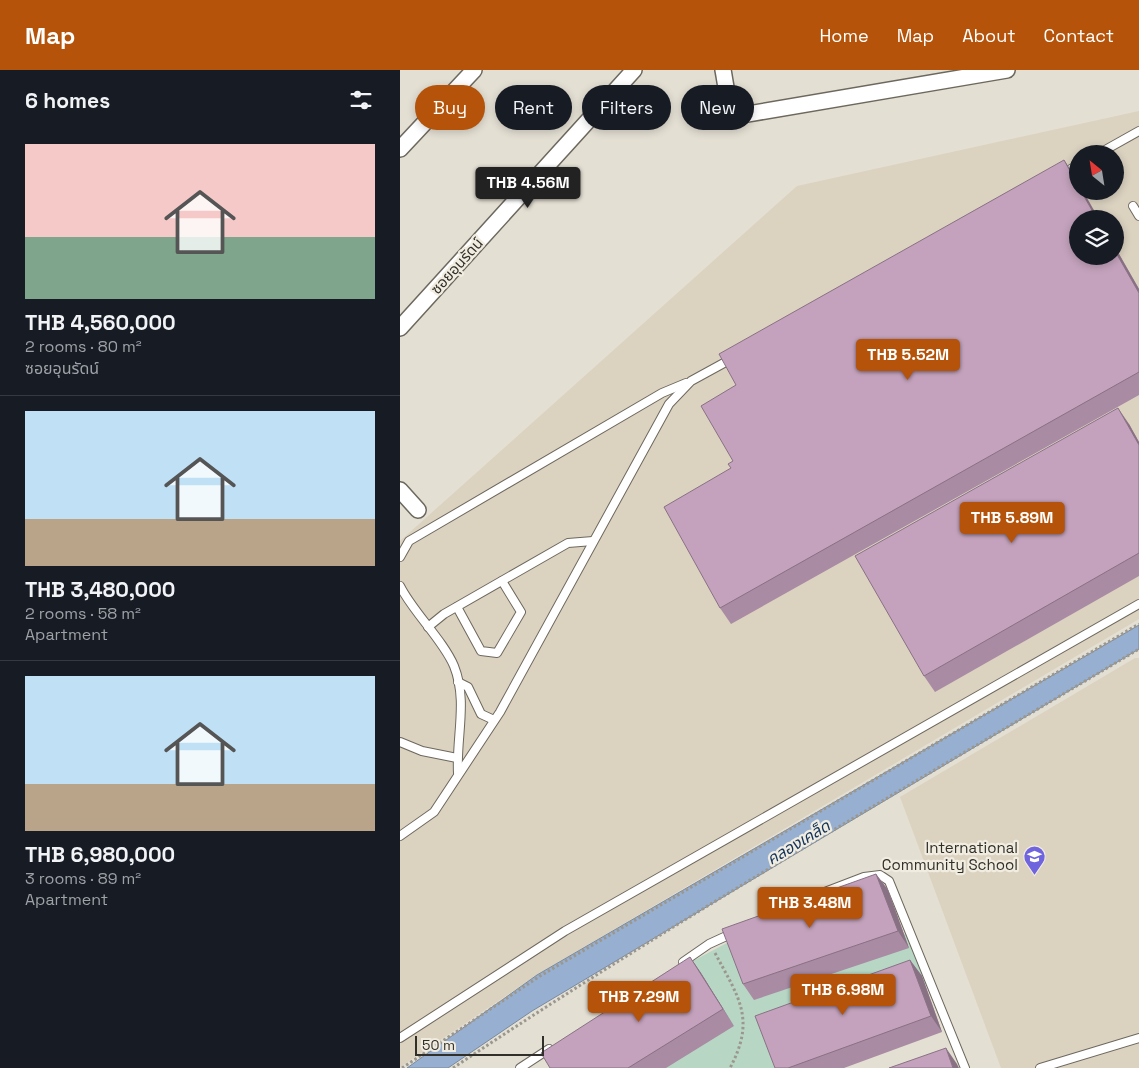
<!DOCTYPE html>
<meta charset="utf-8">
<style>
body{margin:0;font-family:"Space Grotesk","Noto Sans Thai",sans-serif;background:#242831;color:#f1f3f6;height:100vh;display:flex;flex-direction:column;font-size:19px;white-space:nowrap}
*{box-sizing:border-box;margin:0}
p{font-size:16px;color:#9ea1a6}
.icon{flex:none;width:28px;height:28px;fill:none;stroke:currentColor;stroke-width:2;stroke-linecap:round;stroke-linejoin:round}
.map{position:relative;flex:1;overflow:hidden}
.details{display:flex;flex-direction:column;background:#171b24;width:400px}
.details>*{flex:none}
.banner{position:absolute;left:15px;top:15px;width:475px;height:45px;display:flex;gap:10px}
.needle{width:32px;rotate:330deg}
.fabs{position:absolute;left:669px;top:75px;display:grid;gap:10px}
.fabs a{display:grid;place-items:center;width:55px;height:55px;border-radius:50%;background:#171b24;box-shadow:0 2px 8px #0003;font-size:25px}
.scale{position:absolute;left:15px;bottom:12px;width:129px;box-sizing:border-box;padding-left:5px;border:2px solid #312f2a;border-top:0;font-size:14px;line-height:18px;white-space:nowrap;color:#312f2a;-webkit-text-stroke:4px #f1ece0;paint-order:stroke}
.price{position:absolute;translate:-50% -42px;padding:0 11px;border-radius:5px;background:#b45309;color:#fff;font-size:16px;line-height:32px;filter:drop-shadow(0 1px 2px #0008)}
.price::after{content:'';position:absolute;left:50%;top:30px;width:15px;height:11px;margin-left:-8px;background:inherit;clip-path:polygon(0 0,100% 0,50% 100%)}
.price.current{background:#222;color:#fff}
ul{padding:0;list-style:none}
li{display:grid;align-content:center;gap:10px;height:265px;padding:0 25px}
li+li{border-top:1px solid #363941}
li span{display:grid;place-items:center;height:155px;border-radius:0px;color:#555}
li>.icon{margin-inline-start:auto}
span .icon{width:90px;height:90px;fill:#fffc;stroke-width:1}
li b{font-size:21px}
h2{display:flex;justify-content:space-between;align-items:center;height:60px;padding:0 25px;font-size:21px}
.tag{padding:0 18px;border-radius:22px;background:#171b24;box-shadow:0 2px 8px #0003;font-size:18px;line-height:45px}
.tag.current{background:#b45309;color:#fff}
header{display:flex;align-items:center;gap:30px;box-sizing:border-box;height:70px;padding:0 25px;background:#b45309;color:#fff}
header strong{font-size:24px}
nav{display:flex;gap:28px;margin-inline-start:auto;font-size:18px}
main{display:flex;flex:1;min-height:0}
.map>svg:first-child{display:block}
.built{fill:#dbd2c0;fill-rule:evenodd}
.green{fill:#b7d6c4}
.water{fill:#97b0d1;stroke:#78899f}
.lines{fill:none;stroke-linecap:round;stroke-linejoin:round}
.service-casing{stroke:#6d685e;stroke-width:10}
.minor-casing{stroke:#6d685e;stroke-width:18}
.path{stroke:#9b978e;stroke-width:3;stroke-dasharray:2.5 2.5;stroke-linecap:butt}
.service{stroke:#fff;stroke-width:8}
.minor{stroke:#fff;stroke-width:15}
.wall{fill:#a98ba3}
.shaded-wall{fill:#897184}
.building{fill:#c4a2bd;stroke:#897184}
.labels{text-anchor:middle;stroke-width:4.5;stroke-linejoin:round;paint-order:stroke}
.street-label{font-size:15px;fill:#312f2a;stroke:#f1ece0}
.poi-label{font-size:15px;fill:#312f2a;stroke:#f1ece0;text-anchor:end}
.water-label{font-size:16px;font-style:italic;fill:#11325c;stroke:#f1ece0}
</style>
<header>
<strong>Map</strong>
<nav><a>Home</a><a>Map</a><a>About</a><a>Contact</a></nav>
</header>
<main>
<section class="details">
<h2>6 homes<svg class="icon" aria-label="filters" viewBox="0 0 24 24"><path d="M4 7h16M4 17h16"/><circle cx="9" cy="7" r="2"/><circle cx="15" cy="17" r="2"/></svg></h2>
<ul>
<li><span style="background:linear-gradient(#f6c9c9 60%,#7fa58c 0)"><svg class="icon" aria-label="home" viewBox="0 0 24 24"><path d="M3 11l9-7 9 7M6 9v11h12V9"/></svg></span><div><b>THB 4,560,000</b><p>2 rooms · 80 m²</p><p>ซอยอุนรัดน์</p></div></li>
<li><span style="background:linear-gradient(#bfe0f5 70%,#b9a48a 0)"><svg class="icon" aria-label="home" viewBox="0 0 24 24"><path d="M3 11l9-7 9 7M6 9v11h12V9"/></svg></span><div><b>THB 3,480,000</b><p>2 rooms · 58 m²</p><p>Apartment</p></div></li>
<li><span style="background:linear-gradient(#bfe0f5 70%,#b9a48a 0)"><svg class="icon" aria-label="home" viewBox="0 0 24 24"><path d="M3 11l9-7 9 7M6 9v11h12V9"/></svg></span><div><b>THB 6,980,000</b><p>3 rooms · 89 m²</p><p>Apartment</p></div></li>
</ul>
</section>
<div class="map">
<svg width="739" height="998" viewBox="0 0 739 998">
<rect width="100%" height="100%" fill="#e4dfd3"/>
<!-- built -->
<g class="built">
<path d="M739,41V549L137,905L0,997V471L397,116ZM678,84H715V121H678ZM678,149H715V186H678Z"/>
<polygon points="735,588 739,588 739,998 601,998 500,727"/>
</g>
<!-- green -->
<polygon class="green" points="508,863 528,913 369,982 375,998 254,998 293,891 338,867 364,918"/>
<!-- water -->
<polygon class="water" points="739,555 739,579 132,941 48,998 7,998 137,905"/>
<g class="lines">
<defs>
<g id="service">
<polyline points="698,84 739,61"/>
<polyline points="662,104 678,95"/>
<polyline points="733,136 739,146"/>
<polyline points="0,487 9,471 262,323 286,313"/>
<path d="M0,516C13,542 43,570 54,596C68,631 56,667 58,703"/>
<polyline points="57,537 81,581 97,583 121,542 102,511"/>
<polyline points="28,557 44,544 168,473 193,471"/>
<polyline points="58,612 68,617 81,644 94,650"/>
<polyline points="0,672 22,681 57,688"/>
<polyline points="0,766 34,742 100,642 269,334 291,311 333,288"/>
<polyline points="417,825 464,807 480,805 489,811 565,998"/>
<polyline points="283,892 309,874 333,863"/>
<polyline points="0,968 165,861 739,534"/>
<polyline points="120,998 149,979"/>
<polyline points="640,998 739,968"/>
</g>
<g id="minor">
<path d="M323,0C326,14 327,42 342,45L607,0"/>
<polyline points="0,79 74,0"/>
<polyline points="0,258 234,0"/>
<polyline points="0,420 18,440"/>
</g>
</defs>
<!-- service casing -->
<use href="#service" class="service-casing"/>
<!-- minor casing -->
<use href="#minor" class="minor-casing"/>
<!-- path -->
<g class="path">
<path d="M315,883C339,928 356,949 330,998"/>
<polyline points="2,998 140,906 739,554"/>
<path d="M53,998C276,849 509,716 739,579"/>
</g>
<!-- service -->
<use href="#service" class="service"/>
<!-- minor -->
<use href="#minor" class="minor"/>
</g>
<!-- wall -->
<g class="wall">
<polygon points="664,90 678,111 678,121 715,186 715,177 739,219 739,325 331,554 320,538 331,398 333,391 336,315"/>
<polygon points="729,354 739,372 739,506 535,622 524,606"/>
<polygon points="476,804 488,820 509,878 354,930 343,914"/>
<polygon points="290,887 301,903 334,956 266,998 150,998"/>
<polygon points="510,890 522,906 542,962 444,998 375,998"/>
</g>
<!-- shaded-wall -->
<g class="shaded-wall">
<polygon points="664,90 678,111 678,115"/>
<polygon points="681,121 683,121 699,149 697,149"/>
<polygon points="715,177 739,219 739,223 715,181"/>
<polygon points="718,338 729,354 739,372 739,375"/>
<polygon points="476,804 488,820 509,878 498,861"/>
<polygon points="290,887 301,903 334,956 323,939"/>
<polygon points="510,890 522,906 542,962 531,946"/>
<polygon points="546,978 557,994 559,998 553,998"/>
</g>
<!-- building -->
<g class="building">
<polygon points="664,90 678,115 678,121 681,121 697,149 678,149 678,186 715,186 715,181 739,223 739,302 320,538 264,437 331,398 328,394 333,391 301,336 336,315 319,284"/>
<polygon points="718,338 739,375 739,483 524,606 455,486"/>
<polygon points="476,804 498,861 343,914 322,859"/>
<polygon points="290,887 323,939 228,998 150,998 141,983"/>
<polygon points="510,890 531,946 388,998 375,998 355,946"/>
<polygon points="546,978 553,998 489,998"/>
</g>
<!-- icons -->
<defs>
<symbol id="school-pin" viewBox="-11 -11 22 30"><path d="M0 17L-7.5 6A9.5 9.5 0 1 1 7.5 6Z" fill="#6f64de" stroke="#f1ece0"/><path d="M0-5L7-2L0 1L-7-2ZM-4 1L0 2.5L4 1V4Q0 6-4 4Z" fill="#fff"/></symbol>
</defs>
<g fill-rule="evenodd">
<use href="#school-pin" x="622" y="774" width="25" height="34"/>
</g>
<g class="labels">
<!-- street labels -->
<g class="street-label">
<text transform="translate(57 196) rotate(-48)" y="5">ซอยอุนรัดน์</text>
</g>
<!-- poi labels -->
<g class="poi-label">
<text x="618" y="783">International<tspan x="618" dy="17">Community School</tspan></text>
</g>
<!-- water labels -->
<g class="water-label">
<text transform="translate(398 772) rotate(-31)" y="6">คลองเคล็ด</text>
</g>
</g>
</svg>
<div class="fabs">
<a><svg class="needle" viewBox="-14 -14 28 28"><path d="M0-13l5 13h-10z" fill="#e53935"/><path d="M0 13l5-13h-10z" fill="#9ea1a6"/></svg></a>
<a><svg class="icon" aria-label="layers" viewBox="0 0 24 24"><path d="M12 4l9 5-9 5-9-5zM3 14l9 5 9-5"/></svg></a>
</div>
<div class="scale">50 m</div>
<b class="price current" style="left:128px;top:139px">THB 4.56M</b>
<b class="price" style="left:508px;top:311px">THB 5.52M</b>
<b class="price" style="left:612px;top:474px">THB 5.89M</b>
<b class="price" style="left:410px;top:859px">THB 3.48M</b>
<b class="price" style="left:443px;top:946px">THB 6.98M</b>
<b class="price" style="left:239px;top:953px">THB 7.29M</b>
<div class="banner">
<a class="tag current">Buy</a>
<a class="tag">Rent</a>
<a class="tag">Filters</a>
<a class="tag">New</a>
</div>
</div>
</main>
